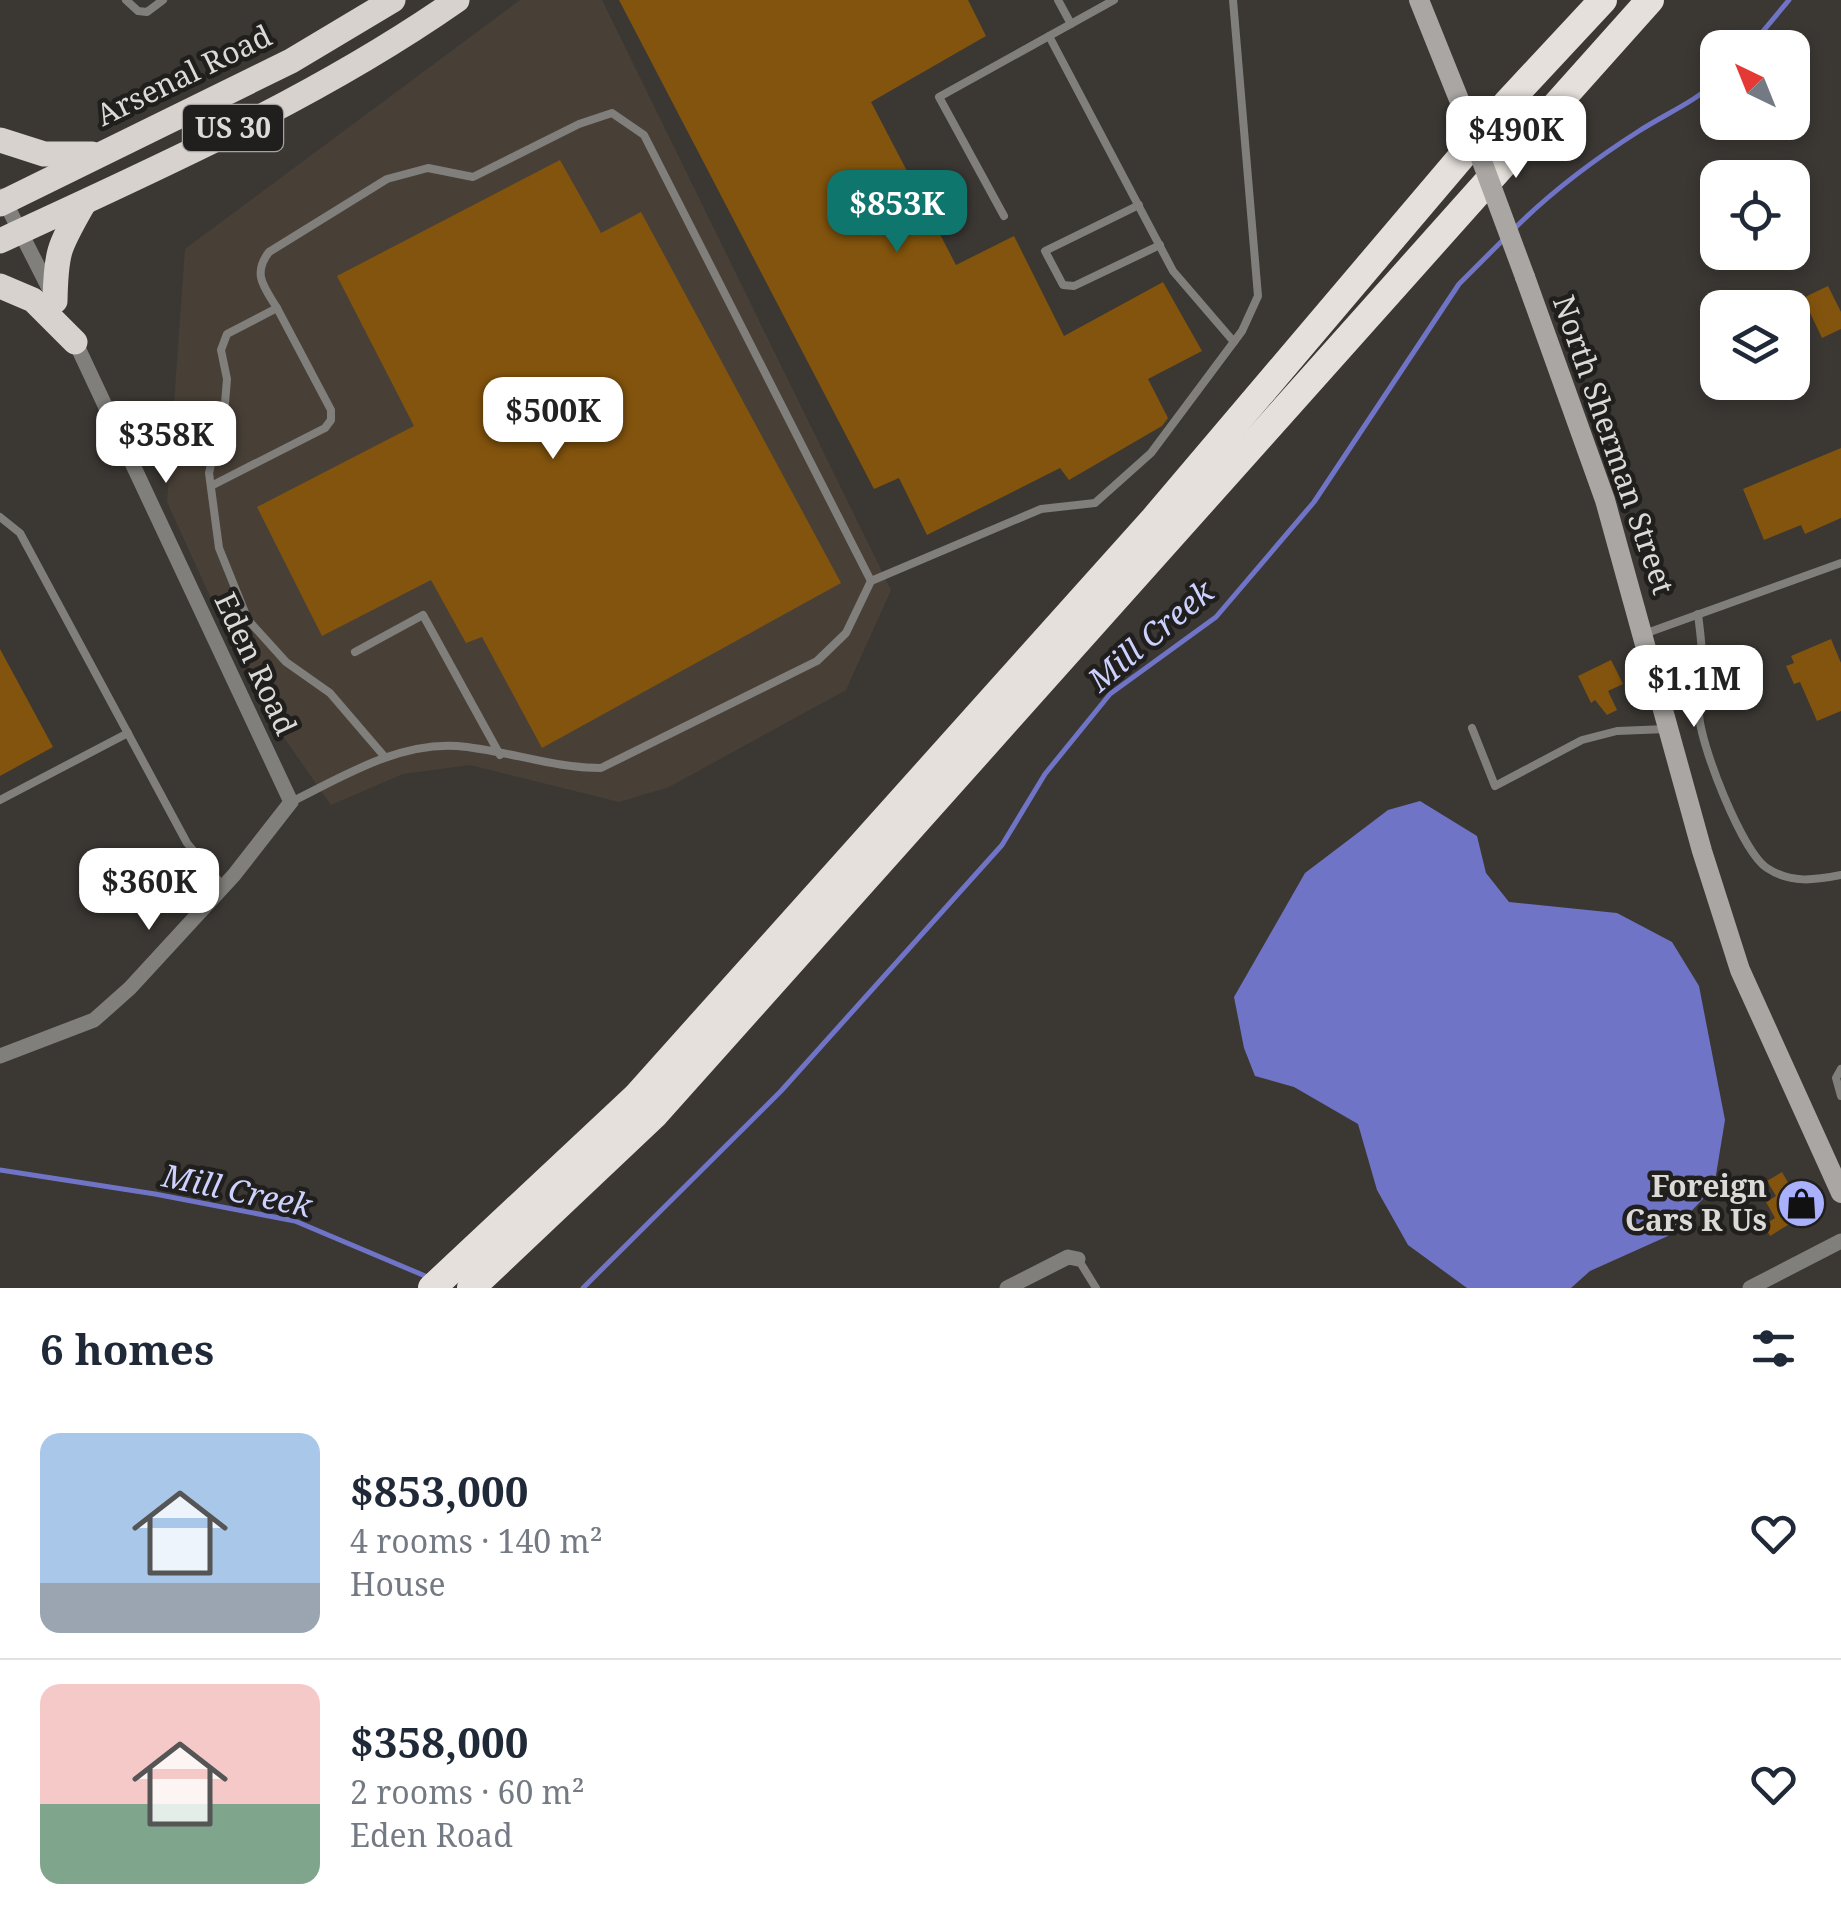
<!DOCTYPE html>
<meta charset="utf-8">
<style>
body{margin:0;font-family:"Noto Serif",serif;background:#f2f2f3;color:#1f2937;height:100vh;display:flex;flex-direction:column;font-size:38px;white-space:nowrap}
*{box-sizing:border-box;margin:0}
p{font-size:32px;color:#747a83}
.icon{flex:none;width:55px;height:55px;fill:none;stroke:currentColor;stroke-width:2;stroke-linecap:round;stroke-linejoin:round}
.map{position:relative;height:1288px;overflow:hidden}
.sheet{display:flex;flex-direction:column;background:#fff;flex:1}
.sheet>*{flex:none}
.needle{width:65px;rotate:317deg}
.fabs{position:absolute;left:1700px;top:30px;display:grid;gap:20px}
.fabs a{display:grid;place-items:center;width:110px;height:110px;border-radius:20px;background:#fff;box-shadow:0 5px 15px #0003;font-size:50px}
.price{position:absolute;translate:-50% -85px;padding:0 22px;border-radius:20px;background:#fff;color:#222;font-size:32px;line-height:65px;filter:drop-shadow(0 2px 5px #0008)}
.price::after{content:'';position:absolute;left:50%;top:60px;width:30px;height:22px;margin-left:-15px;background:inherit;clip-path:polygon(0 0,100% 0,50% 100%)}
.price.on{background:#0f766e;color:#fff}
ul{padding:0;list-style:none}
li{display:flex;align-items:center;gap:30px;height:250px;padding:0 40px}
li+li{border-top:2px solid #e0e1e3}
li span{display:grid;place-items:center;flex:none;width:280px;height:200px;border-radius:20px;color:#555}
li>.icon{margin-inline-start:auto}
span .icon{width:120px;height:120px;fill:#fffc;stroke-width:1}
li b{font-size:42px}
h2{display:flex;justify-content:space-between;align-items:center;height:120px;padding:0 40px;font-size:42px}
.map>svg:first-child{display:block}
.built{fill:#484037}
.water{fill:#6f74c6}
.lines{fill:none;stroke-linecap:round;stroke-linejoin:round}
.stream{stroke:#6f74c6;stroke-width:5}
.building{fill:#83540d}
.service{stroke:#817f7c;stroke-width:8}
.minor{stroke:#817f7c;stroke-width:15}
.secondary{stroke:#a9a6a3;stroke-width:20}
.trunk{stroke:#d7d2ce;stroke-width:25}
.motorway{stroke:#e5e0db;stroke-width:28}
.secondary-bridge{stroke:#a9a6a3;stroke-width:20}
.labels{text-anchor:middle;stroke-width:9;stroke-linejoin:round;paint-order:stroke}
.shield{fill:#211f1d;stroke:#a4a29f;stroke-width:2.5}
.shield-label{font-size:28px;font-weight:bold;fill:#dcdad7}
.street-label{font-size:30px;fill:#dcdad7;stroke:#211f1d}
.poi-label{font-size:30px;font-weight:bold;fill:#dcdad7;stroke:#211f1d;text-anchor:end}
.water-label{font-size:32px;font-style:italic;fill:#ccd1fe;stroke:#211f1d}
</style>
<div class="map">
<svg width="1841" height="1288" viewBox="0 0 1841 1288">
<rect width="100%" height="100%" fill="#3b3733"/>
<!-- built -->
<polygon class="built" points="520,0 602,0 891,590 846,690 669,787 619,802 470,765 403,774 331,805 257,699 167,502 185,249"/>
<!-- water -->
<polygon class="water" points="1420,801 1477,836 1486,873 1509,902 1617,913 1672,942 1699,986 1725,1120 1714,1187 1668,1236 1590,1271 1571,1288 1467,1288 1408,1245 1377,1190 1358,1124 1294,1087 1255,1076 1244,1048 1234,997 1305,873 1388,810"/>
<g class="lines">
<!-- stream -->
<g class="stream">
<polyline points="1749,48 1789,0"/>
<path d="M1515,228C1552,191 1595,159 1639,131C1665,114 1695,102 1718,80"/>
<polyline points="0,1170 155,1194 295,1221 430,1278"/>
<polyline points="583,1288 781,1091 1002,845 1045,774 1110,694 1216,617 1314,502 1459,284 1504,239"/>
</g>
</g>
<!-- building -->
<g class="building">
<polygon points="619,0 968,0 986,36 871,102 956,265 1014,236 1064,336 1163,282 1202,351 1148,379 1168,418 1162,426 1069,480 1060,468 927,535 899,478 874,489"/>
<polygon points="560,160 601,233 641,212 841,583 542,748 482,637 466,643 431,580 322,636 257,507 414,426 337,276"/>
<polygon points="1828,286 1841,312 1841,329 1822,338 1803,298"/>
<polygon points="1841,448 1841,518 1805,534 1801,525 1764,540 1743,489"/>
<polygon points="1831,639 1841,663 1841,711 1817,721 1800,682 1794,684 1786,666 1794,663 1791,656"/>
<polygon points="0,649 53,747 0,776"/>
<polygon points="1611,660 1623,684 1608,691 1617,710 1607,715 1595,700 1591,703 1578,676"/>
<polygon points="1782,1172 1806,1214 1770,1236 1764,1225 1775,1218 1766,1202 1776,1196 1767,1181"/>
</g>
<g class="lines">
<!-- service -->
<g class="service">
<polyline points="126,0 138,11 147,12 163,0"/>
<polyline points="1058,0 1071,24"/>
<polyline points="1049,36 1173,271 1234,342"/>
<polyline points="1139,205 1045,251 1063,285 1074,286 1160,245"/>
<polyline points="1004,216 939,97 1114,0"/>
<path d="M277,308C264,287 252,274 269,252L387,179L428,168L473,177L579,124L612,113L644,135L871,581"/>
<polyline points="121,441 139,434 216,441"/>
<polyline points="211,486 325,428 331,420 331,410 277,308 227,334 221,350 227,379 225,403 209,473 219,548 248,620 286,662 330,693 384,756"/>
<polyline points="0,517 20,533 187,843 223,886"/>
<path d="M1698,614C1700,631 1703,650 1702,668C1702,683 1698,699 1699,714C1700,744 1742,852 1767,868C1791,884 1815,880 1841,875"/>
<polyline points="1644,634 1841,563"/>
<polyline points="355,652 423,615 500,755"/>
<polyline points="1472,728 1495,786 1582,740 1617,731 1667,729"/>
<polyline points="0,800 128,733"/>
<path d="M291,802C342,777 398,742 457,746C506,750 552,768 601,768L817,661L846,633L871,581L1041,509L1095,503L1151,453L1242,331L1258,296L1233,0"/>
<polyline points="1841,1069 1836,1078 1841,1096"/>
<polyline points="1078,1259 1096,1288"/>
</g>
<!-- minor -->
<g class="minor">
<polyline points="2,196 53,296"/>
<polyline points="0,1056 94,1020 130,988 234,875 291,802 72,335"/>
<polyline points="1007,1288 1068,1257 1078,1259"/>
<polyline points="1750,1288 1841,1241"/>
</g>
<!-- secondary -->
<g class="secondary">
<polyline points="1419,0 1460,102"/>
<polyline points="1525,277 1605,500 1702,851 1740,970 1841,1193"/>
</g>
<!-- trunk -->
<g class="trunk">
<polyline points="0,140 44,154 92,154"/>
<polyline points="0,204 291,61 393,0"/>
<path d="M0,241C155,169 317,98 457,0"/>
<polyline points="0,286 33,300 75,342"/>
<path d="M55,301C56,250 59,247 84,203"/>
</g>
<!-- motorway -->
<g class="motorway">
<polyline points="432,1288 636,1097 1154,519 1507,103 1603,0"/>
<polyline points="471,1288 655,1114 1650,0"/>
</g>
<!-- secondary-bridge -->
<polyline class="secondary-bridge" points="1460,102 1525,277"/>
</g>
<!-- icons -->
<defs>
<symbol id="shop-disc" viewBox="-11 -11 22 22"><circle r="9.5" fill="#a9b0fc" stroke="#211f1d"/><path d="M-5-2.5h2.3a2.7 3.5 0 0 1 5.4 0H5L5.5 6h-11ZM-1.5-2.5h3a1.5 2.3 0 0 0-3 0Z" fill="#111"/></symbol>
</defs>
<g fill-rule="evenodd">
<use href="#shop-disc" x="1774" y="1176" width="55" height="55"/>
</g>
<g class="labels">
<!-- shield labels -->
<rect class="shield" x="183" y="105" width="100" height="46" rx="8"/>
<g class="shield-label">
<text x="233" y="138">US 30</text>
</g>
<!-- street labels -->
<g class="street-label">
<text transform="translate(184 76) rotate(-26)" y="10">Arsenal Road</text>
<text transform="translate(1613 445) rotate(71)" y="10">North Sherman Street</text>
<text transform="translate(255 664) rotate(65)" y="10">Eden Road</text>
</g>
<!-- poi labels -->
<g class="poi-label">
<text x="1767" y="1197">Foreign<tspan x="1767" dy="34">Cars R Us</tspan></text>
</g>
<!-- water labels -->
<g class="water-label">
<text transform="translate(1151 636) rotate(-40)" y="11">Mill Creek</text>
<text transform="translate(237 1191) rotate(12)" y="11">Mill Creek</text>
</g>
</g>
</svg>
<div class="fabs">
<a><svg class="needle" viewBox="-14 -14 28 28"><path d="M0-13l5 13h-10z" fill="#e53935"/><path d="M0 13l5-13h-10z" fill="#747a83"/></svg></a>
<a><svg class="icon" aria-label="locate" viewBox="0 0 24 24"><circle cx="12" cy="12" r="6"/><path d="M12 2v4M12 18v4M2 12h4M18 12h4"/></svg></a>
<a><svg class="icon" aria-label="layers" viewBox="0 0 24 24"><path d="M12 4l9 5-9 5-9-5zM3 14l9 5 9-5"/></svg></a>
</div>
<b class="price" style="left:1516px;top:181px">$490K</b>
<b class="price on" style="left:897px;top:255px">$853K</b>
<b class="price" style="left:553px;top:462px">$500K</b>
<b class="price" style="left:166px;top:486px">$358K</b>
<b class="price" style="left:1694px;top:730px">$1.1M</b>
<b class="price" style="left:149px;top:933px">$360K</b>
</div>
<section class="sheet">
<h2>6 homes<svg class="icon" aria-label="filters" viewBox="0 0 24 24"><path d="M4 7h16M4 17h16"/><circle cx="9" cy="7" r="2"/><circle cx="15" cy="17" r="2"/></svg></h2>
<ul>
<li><span style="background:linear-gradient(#a9c7e8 75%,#9aa5b1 0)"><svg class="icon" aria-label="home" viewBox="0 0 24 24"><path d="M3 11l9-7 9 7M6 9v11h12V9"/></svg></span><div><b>$853,000</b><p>4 rooms · 140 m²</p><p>House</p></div><svg class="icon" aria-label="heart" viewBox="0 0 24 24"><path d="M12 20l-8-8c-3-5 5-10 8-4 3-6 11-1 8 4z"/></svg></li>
<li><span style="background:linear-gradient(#f6c9c9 60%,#7fa58c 0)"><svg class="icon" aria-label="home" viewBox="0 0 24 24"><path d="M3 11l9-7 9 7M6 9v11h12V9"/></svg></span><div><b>$358,000</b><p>2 rooms · 60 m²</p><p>Eden Road</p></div><svg class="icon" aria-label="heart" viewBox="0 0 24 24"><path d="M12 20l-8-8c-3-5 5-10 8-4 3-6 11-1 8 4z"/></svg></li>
</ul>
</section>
